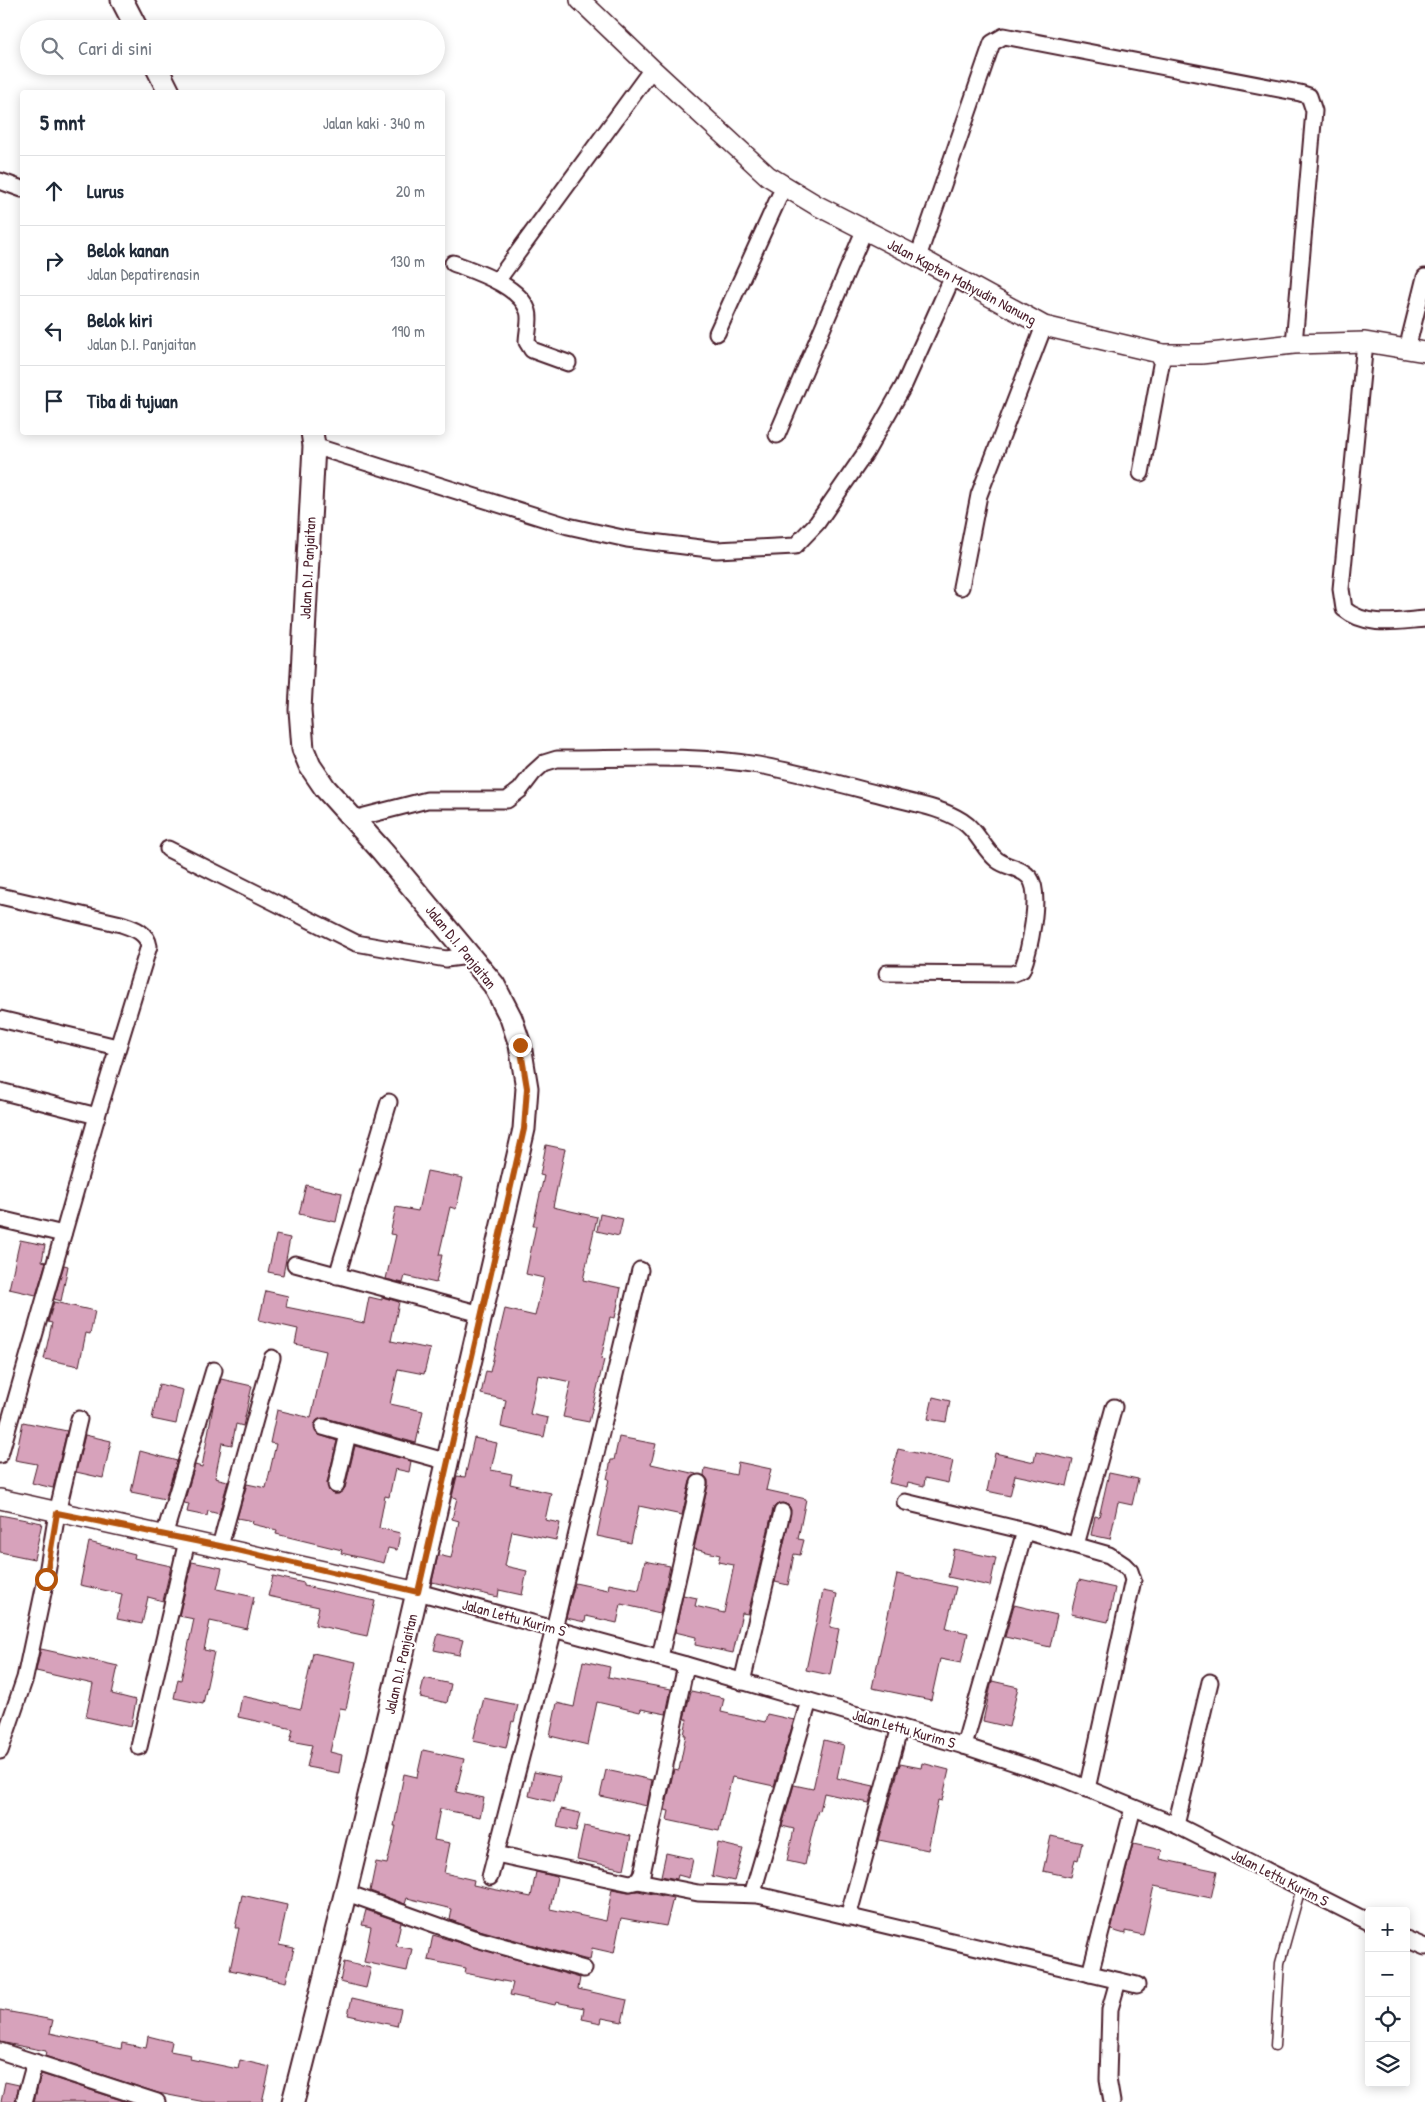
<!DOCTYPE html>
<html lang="id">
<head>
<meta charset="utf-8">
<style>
  :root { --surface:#fff; --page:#f6f6f7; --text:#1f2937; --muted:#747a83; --line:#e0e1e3 }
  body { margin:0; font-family:"Patrick Hand",sans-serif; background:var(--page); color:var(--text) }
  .controls { position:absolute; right:15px; bottom:15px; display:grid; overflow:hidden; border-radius:5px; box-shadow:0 2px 12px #0003 }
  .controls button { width:45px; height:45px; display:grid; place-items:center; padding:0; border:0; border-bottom:1px solid var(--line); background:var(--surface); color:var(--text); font:25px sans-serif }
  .stop { position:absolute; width:15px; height:15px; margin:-11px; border:4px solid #b45309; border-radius:50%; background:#fff }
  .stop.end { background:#b45309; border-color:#fff; box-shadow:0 1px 5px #0008 }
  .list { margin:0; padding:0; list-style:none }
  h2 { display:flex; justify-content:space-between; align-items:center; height:65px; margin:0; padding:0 20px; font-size:21px }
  h2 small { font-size:16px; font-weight:400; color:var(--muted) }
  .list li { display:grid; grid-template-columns:32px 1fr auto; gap:15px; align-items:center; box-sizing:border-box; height:70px; padding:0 20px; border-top:1px solid var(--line) }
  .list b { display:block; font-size:19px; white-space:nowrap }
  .list p { margin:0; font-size:16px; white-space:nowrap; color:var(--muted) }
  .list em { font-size:16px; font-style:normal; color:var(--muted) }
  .icon { flex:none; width:28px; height:28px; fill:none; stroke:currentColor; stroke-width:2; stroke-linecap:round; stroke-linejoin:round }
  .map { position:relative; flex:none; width:1425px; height:2102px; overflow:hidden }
  .search { position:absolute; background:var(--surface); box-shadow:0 2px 12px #0003; left:20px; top:20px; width:425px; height:55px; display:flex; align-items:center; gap:12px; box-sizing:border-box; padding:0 18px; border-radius:28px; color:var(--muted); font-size:19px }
  .panel { position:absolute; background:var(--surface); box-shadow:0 2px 12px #0003; left:20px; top:90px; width:425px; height:345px; border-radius:5px }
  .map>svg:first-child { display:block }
</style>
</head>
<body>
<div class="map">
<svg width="1425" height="2102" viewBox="0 0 1425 2102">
  <rect width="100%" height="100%" fill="#fff"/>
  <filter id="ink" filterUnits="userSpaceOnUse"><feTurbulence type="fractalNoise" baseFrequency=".02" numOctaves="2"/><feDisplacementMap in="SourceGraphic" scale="10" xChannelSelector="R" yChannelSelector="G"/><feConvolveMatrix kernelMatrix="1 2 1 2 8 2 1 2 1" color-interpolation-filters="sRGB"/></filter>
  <g filter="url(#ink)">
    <!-- building -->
    <g fill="#d7a2bb" stroke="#4a1f2b">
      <polygon points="546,1145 565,1149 553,1207 597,1217 583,1280 621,1288 615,1318 610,1317 601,1359 604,1360 589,1422 563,1417 571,1382 538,1375 530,1414 548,1418 544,1437 501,1427 506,1400 481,1394 486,1371 490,1372 505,1309 535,1316 544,1278 526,1274 536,1226 533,1226 544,1176 540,1175"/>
      <polygon points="427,1171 463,1178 456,1209 450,1207 439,1255 442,1255 436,1283 405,1276 403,1283 386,1279 396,1235 390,1234 396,1207 418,1211"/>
      <polygon points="306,1185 342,1193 336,1222 299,1214"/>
      <polygon points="600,1214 623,1219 619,1236 597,1231"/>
      <polygon points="276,1235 290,1238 283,1275 268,1272"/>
      <polygon points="20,1240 45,1245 42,1261 46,1262 36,1295 9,1289"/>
      <polygon points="64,1265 68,1266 61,1301 54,1299"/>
      <polygon points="266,1291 288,1296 286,1307 364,1323 369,1297 382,1300 382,1297 399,1302 391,1341 430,1349 424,1374 398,1369 390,1404 423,1411 416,1443 326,1418 317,1420 314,1425 317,1434 337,1441 327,1483 329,1491 333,1494 339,1494 345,1488 355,1446 411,1461 409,1472 395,1469 389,1497 385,1496 379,1528 400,1533 397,1550 388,1548 384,1563 341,1553 342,1550 276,1534 277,1530 252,1524 253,1521 237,1518 247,1484 266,1488 276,1444 270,1443 277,1410 311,1418 326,1351 295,1344 298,1329 259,1320"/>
      <polygon points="54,1302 95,1311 90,1334 86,1333 79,1366 44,1359 52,1323 48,1322"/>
      <polygon points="221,1379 252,1386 243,1426 236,1424 232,1445 222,1443 215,1478 228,1481 219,1514 208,1511 207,1516 187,1512 189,1504 184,1503 195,1465 202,1467 214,1401"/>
      <polygon points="159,1384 183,1390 176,1424 152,1419"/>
      <polygon points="933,1397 950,1401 946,1422 928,1419"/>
      <polygon points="23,1422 67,1431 53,1488 32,1483 37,1464 15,1460"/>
      <polygon points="85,1435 111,1441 103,1478 76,1472"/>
      <polygon points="619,1437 656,1444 651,1464 696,1474 690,1481 682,1515 639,1506 631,1543 597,1536 609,1479 607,1479 611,1460 614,1460"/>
      <polygon points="474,1438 497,1443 491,1470 512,1474 510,1484 551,1493 545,1520 560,1523 556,1540 512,1531 505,1566 527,1571 522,1595 499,1590 498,1597 432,1582 438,1555 451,1558 459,1521 452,1519 457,1498 452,1497 457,1476 465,1477"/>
      <polygon points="898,1449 953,1461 948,1483 925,1478 924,1486 908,1482 907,1487 889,1483"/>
      <polygon points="140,1451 177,1461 165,1499 131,1492"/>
      <polygon points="1036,1452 1073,1460 1067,1486 1015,1475 1010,1496 987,1491 995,1453 1034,1462"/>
      <polygon points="738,1462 771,1469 766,1490 806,1499 798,1539 804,1540 800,1555 794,1554 788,1585 775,1582 791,1510 789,1506 784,1503 776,1505 773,1509 748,1614 742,1613 733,1653 695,1645 696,1637 675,1632 683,1595 697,1598 695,1606 724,1613 734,1565 718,1562 720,1555 694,1549 708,1485 708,1480 704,1475 705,1468 736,1475"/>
      <polygon points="1109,1473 1138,1479 1132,1505 1118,1502 1110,1539 1091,1535 1095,1516 1099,1517"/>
      <polygon points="0,1515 42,1523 34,1559 0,1552"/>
      <polygon points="89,1542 135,1554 134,1558 171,1566 163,1601 148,1597 142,1624 117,1619 122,1594 80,1585"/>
      <polygon points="954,1549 996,1558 990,1586 948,1577"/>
      <polygon points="645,1561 670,1566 660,1613 621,1604 617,1623 586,1616 585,1622 566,1618 575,1583 608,1590 609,1584 639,1590"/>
      <polygon points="192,1562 222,1568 217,1589 254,1597 247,1629 210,1621 204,1650 214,1652 203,1704 174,1698 178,1679 181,1680 194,1619 179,1616"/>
      <polygon points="897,1574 956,1587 946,1628 968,1633 961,1663 940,1659 931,1700 872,1688"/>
      <polygon points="273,1576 304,1583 304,1586 375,1601 367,1636 315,1625 319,1607 268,1596"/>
      <polygon points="1079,1580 1115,1588 1108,1622 1071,1614"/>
      <polygon points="823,1591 837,1594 830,1627 839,1629 830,1675 806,1670"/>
      <polygon points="1014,1605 1057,1615 1050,1647 1005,1637"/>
      <polygon points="438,1634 463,1640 459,1655 434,1650"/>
      <polygon points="41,1649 118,1666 112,1694 136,1700 131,1727 86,1717 93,1684 36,1671"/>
      <polygon points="313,1653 356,1662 346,1709 340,1708 330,1752 342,1755 339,1773 307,1767 312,1745 290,1741 293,1729 238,1717 242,1696 301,1709"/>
      <polygon points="583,1661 610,1667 608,1677 671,1689 666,1714 641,1709 640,1712 597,1702 588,1745 550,1736 557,1703 574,1707"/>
      <polygon points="424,1678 451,1684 447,1703 420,1697"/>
      <polygon points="992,1681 1018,1687 1009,1727 983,1721"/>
      <polygon points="691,1691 724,1698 721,1712 765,1722 767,1714 794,1720 774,1786 732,1777 719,1831 667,1820 669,1811 665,1810 674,1769 679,1770 686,1735 684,1735 687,1719 684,1719"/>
      <polygon points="484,1698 518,1705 514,1722 512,1721 506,1748 473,1741"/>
      <polygon points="824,1740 844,1745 837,1778 874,1786 869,1803 824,1793 820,1811 818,1810 812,1833 805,1865 787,1861 794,1829 782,1826 794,1785 813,1789"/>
      <polygon points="423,1750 464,1759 456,1792 484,1798 480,1817 440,1809 434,1840 450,1843 444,1873 474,1880 473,1885 531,1897 536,1872 557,1877 550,1909 606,1921 612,1889 628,1892 638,1891 673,1898 666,1926 621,1918 614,1953 592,1948 590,1960 584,1959 476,1929 450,1920 452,1909 407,1898 405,1904 370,1891 376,1862 387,1864 396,1826 394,1826 404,1774 417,1777"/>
      <polygon points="922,1763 949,1770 942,1801 938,1800 928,1850 879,1840 900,1764 921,1768"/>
      <polygon points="606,1770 652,1780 647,1806 600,1796"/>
      <polygon points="534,1772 560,1777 554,1802 529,1796"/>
      <polygon points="561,1809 580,1813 576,1831 557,1827"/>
      <polygon points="584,1826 631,1836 624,1869 577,1859"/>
      <polygon points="1051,1836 1082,1843 1078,1860 1075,1859 1071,1877 1043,1871"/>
      <polygon points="718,1843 743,1849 734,1881 712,1876"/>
      <polygon points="1133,1844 1162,1850 1160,1859 1217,1871 1211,1898 1154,1886 1143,1935 1125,1931 1125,1934 1111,1930"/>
      <polygon points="666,1853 693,1859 689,1878 678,1875 677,1879 661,1876"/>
      <polygon points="242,1895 287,1905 279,1945 294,1948 286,1982 230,1970 239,1928 235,1928"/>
      <polygon points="366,1910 401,1922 396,1946 412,1949 407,1971 364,1962 371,1927 362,1925"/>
      <polygon points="433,1935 580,1978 578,1989 627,2000 622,2022 602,2018 601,2023 582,2019 584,2008 556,2002 555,2005 510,1995 513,1983 465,1973 466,1968 428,1960"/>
      <polygon points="344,1962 371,1968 366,1988 340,1982"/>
      <polygon points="352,1998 401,2009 397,2026 348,2015"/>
      <polygon points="0,2010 53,2020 50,2033 121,2049 122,2043 146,2048 148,2036 172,2042 170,2051 191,2055 190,2059 238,2069 240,2060 270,2067 262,2102 205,2102 158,2093 45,2056 46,2051 0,2042"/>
      <polygon points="41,2074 127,2102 34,2102"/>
      <polygon points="5,2082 19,2085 15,2102 1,2102"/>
    </g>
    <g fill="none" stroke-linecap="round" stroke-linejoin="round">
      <defs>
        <polyline id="service" points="1275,2046 1280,1963 1301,1888"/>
        <g id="minor">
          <polyline points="0,181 22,189"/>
          <polyline points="918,257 992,43 1004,36 1300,93 1309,96 1314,111 1294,344"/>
          <path d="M453 263C476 272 519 285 528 311 531 319 527 333 527 342L532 350 568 363"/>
          <polyline points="497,281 652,69"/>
          <polyline points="717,333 784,186"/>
          <path d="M1365 342 1341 589 1344 609C1367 628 1398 621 1425 619"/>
          <polyline points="1407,349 1425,277"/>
          <polyline points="777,435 864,231"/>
          <polyline points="314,446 568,526 627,539 717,550 795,546 817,523 866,452 904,385 953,276"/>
          <polyline points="1141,473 1163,354"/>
          <polyline points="961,587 979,495 1044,326"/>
          <path d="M353 819 427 800H507L520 790 533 773 544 763 557 759C623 759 692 754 758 765 801 773 844 785 886 796 911 803 940 807 962 821 978 831 983 849 997 860 1007 868 1021 867 1030 878 1042 894 1029 952 1022 970L1012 974 887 973"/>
          <polyline points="168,849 356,943 446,959 469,956"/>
          <path d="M0 896 121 924C133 928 147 932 149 946L97 1116 0 1455"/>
          <polyline points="0,1019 117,1047"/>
          <polyline points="0,1091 97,1116"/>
          <polyline points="0,1219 63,1234"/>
          <polyline points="295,1264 481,1314"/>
          <polyline points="337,1276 389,1102"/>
          <polyline points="323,1427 448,1462"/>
          <polyline points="336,1485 348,1434"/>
          <polyline points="905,1502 1025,1531 1109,1555 1124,1565 1130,1571 1133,1580 1087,1789"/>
          <polyline points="164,1536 214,1370"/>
          <polyline points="1076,1545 1114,1407"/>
          <polyline points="220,1546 272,1358"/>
          <polyline points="418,1592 686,1665 964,1746 1064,1779 1176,1825 1369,1922"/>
          <polyline points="660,1657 699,1483"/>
          <polyline points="742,1682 782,1512"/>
          <polyline points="809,1701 754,1888 758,1895 1137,1985"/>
          <polyline points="964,1746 1025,1531"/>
          <polyline points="139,1747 187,1541"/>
          <polyline points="0,1751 25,1678 46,1579 57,1513 79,1419"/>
          <polyline points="1176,1825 1210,1682"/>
          <polyline points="496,1854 630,1883 638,1881 642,1874 686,1665"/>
          <polyline points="490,1877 554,1629 640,1270"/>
          <polyline points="638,1881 698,1893 758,1895"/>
          <polyline points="347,1893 473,1938 584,1969"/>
          <polyline points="848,1917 900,1727"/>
          <polyline points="1406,1939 1425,1947"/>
          <polyline points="1090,1974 1133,1808"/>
          <polyline points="0,2051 157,2102"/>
          <polyline points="24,2102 35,2062"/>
          <polyline points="1112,2102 1108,2079 1110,2009 1118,1981"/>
        </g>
        <g id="tertiary">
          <polyline points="580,0 652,69 768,176 816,205 918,257 1044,326 1163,354 1201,354 1294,344 1365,342 1425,352"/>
          <polyline points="0,1499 418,1592"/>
        </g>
        <g id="secondary">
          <polyline points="122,0 137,29"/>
          <polyline points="156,66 169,92"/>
          <path d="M293 2102C376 1779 449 1454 524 1129L527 1088 520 1045 511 1018 494 985 382 851 325 788 310 766 303 749 300 710 314 446 312 432"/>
        </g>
      </defs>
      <!-- service casing -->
      <use href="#service" stroke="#4a1f2b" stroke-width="11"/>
      <!-- minor casing -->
      <use href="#minor" stroke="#4a1f2b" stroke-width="19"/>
      <!-- tertiary casing -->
      <use href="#tertiary" stroke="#4a1f2b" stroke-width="22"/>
      <!-- secondary casing -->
      <use href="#secondary" stroke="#4a1f2b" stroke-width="25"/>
      <!-- service -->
      <use href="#service" stroke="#fff" stroke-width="8"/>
      <!-- minor -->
      <use href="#minor" stroke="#fff" stroke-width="15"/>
      <!-- tertiary -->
      <use href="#tertiary" stroke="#fff" stroke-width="19"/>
      <!-- secondary -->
      <use href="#secondary" stroke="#fff" stroke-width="21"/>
    </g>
  </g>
  <g fill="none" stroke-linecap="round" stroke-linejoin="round" filter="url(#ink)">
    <!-- route -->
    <polyline stroke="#b45309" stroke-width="6" points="46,1579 57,1513 220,1546 418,1592 524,1129 527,1088 520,1045"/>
  </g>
  <g text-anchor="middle" stroke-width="4.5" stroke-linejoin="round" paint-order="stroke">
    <!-- street labels -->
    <g font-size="15" fill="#4a1f2b" stroke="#fff">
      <text transform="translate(962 282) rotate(28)" y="5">Jalan Kapten Mahyudin Nanung</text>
      <text transform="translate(308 568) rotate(-87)" y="5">Jalan D.I. Panjaitan</text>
      <text transform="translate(461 947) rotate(51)" y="5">Jalan D.I. Panjaitan</text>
      <text transform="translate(514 1618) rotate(15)" y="5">Jalan Lettu Kurim S</text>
      <text transform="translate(401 1664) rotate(-77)" y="5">Jalan D.I. Panjaitan</text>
      <text transform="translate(904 1729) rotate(16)" y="5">Jalan Lettu Kurim S</text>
      <text transform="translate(1280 1878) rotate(27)" y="5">Jalan Lettu Kurim S</text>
    </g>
  </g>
</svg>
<div class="controls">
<button>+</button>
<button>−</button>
<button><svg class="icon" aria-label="locate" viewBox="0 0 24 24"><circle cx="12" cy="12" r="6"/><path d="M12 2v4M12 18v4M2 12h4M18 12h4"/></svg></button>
<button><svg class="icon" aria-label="layers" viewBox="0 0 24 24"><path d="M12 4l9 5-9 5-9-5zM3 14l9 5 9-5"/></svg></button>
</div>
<div class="stop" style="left:46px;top:1579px"></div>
<div class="stop end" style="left:520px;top:1045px"></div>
<div class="search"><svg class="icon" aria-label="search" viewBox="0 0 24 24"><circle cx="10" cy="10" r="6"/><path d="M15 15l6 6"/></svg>Cari di sini</div>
<section class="panel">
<h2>5 mnt<small>Jalan kaki · 340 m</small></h2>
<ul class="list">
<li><svg class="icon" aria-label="ahead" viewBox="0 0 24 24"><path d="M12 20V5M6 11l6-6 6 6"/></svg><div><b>Lurus</b></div><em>20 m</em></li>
<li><svg class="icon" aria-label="right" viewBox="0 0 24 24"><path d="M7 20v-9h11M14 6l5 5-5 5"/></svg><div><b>Belok kanan</b><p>Jalan Depatirenasin</p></div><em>130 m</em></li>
<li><svg class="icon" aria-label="left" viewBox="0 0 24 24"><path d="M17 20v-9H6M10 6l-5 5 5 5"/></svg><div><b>Belok kiri</b><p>Jalan D.I. Panjaitan</p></div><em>190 m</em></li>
<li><svg class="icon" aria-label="arrive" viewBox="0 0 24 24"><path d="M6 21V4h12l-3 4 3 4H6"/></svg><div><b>Tiba di tujuan</b></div></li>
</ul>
</section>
</div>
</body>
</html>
